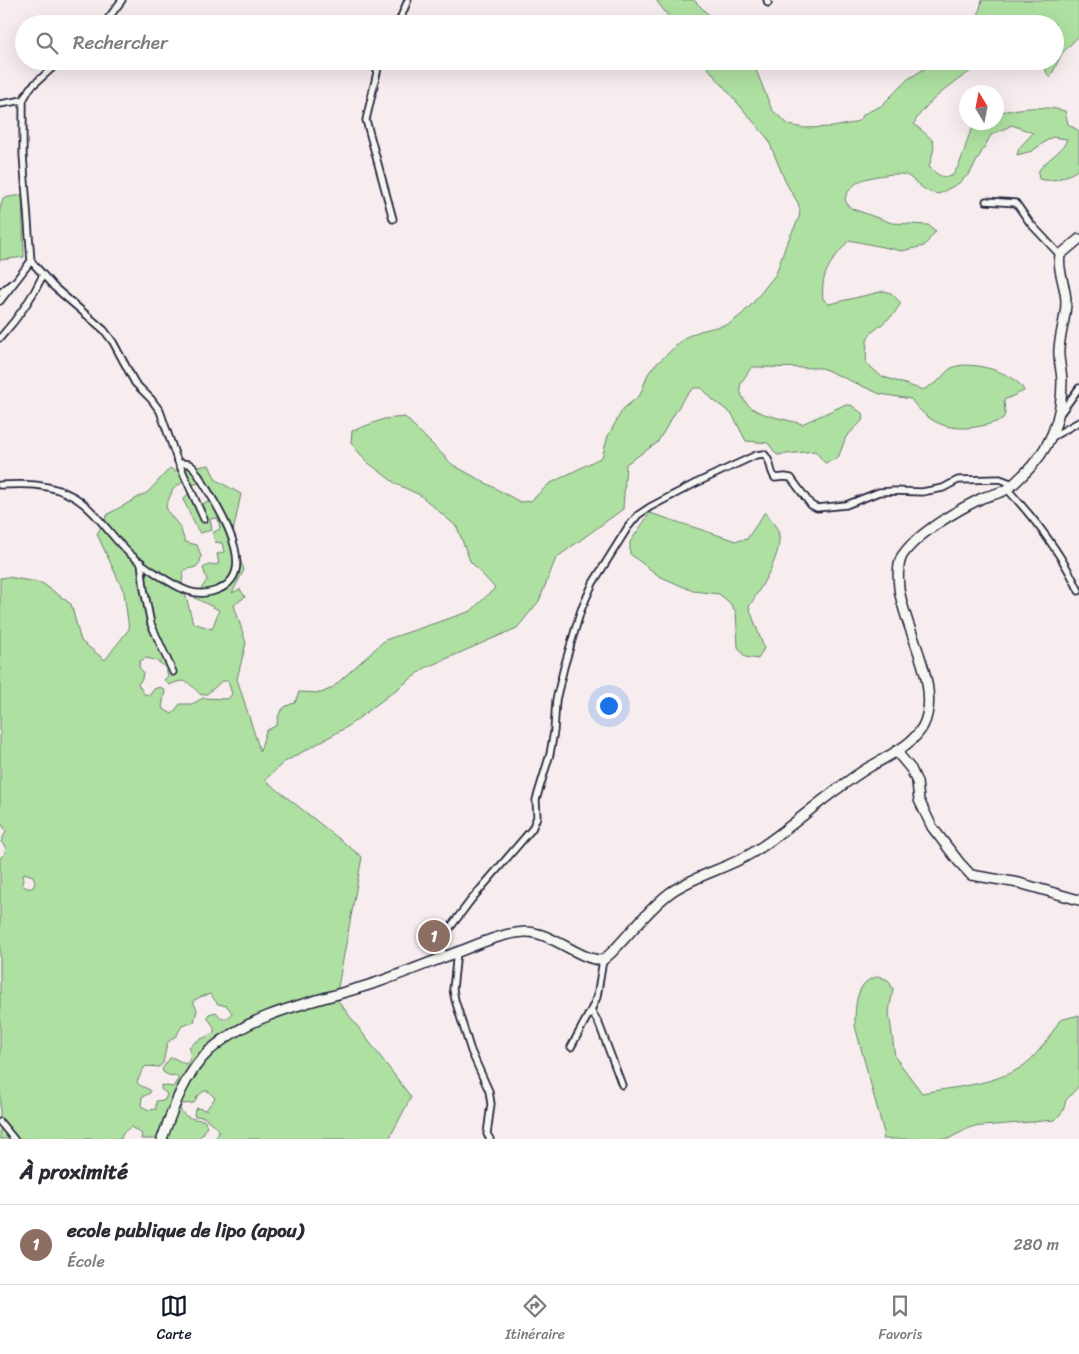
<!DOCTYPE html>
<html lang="fr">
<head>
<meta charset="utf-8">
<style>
  :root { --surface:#fff; --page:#f7f7f7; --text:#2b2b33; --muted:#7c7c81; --line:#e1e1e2; --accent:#111827 }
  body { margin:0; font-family:Sriracha,sans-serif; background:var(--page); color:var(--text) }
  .compass { position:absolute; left:959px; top:85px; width:45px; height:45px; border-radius:50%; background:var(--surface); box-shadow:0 5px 20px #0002; rotate:350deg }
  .you { position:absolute; left:608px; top:705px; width:18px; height:18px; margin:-12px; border:4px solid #fff; border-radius:50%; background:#1a73e8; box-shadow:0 0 0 8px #1a73e833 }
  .badge { display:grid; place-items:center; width:32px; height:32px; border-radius:50%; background:var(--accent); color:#fff; font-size:16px; font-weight:700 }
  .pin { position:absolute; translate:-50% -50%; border:2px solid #fff; box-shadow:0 1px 5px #0006 }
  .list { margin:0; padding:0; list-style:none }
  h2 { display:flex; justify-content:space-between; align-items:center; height:65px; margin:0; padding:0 20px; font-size:21px }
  h2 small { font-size:16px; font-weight:400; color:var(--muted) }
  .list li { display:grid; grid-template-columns:32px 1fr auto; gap:15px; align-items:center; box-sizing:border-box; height:80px; padding:0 20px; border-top:1px solid var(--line) }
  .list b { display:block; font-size:19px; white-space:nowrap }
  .list p { margin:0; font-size:16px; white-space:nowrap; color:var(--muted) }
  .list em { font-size:16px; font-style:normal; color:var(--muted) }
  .icon { flex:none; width:28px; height:28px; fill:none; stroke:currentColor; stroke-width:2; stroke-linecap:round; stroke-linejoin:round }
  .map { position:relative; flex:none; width:1079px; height:1139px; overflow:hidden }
  .search { position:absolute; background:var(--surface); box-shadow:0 5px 20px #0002; left:15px; right:15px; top:15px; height:55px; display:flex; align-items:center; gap:12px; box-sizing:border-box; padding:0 18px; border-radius:28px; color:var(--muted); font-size:19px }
  .sheet { height:145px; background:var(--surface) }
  nav { display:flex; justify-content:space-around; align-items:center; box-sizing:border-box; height:70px; border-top:1px solid var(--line); background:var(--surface); font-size:14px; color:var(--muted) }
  nav a { display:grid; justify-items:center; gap:2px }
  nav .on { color:var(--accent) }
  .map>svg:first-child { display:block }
</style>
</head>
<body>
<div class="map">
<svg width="1079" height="1139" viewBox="0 0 1079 1139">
  <rect width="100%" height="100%" fill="#f7ecee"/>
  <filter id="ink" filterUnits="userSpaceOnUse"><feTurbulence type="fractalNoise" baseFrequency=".02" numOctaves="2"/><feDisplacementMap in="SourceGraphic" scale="10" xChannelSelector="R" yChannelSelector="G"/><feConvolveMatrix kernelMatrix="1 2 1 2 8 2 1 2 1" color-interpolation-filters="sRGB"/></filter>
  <g filter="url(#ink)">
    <!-- green -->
    <g fill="#aee0a1" stroke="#68816e" fill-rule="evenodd">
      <polygon points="656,0 694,0 718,24 674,24"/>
      <polygon points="982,0 1079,0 1079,36 1062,53 1050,78 1046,72 1045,61 1055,61 1055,24 975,24 978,17"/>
      <path d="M702 61H746L756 70 772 110 789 125 804 128 833 127 853 123 860 120 864 114 881 106 908 79 937 61H987C966 73 922 103 914 124 937 144 937 138 929 167 937 174 941 179 952 176 956 170 960 164 962 157 967 145 967 133 977 123L996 122 997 113C1018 108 1044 105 1065 111L1068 124 1079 131V169C1067 177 1052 183 1039 179L1038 172C1045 159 1063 153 1067 139L1052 137 1032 151 1017 155 1019 148 1033 133 1012 125 991 135 970 173 959 183 939 194C920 191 920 183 906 175 898 172 867 177 860 181 853 185 848 191 845 198L847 205 853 209 892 223 928 225 936 231 924 246 902 251 849 240C833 260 820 271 823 299L829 304 884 291 891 293 901 303 893 315 870 334 867 341 866 363 881 376 923 390C927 387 933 385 937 382 943 377 946 370 954 367 971 360 1018 373 1024 391L1004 400 1005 414 1002 420C966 433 934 433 911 399L880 394 822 368 752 367C748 372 744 378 741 383 739 389 741 393 743 398 751 416 784 418 802 424L844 405H851L863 414 862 421 846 437 838 458 825 463 815 451 777 455 768 443 746 441 732 414 713 400 702 388H694L684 398 657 443 626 464 623 509 556 558 539 601 517 628 425 668 347 727 283 763 265 780 362 857 336 998 411 1097 389 1139H215L219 1133 216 1127 204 1117 194 1116 195 1110 197 1108 206 1110 215 1098 208 1091H204L197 1097 194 1103 182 1104 180 1109C185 1119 194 1119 204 1120L207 1126 203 1134 197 1139H141L142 1134 131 1127C126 1130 122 1133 121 1139H0V858L5 853 6 847 1 842 6 831 0 821V578L8 577 42 583 71 604 81 641 105 660 129 629 124 592 97 534 108 514 148 492 170 468 174 471 209 465 216 480 241 494 232 537 244 570 232 593 240 589 245 597 234 605 246 643 237 679 260 751 266 731 277 725C278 712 282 706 295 703L299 692 321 693 332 688 385 640 471 611 495 588 470 561 457 527 420 495 396 484 366 461 351 443 352 431 384 419 405 417 453 465 520 502 531 501 549 484 602 457 608 436 623 409 640 395 648 374 653 367 686 337 700 331 729 324 741 315 752 304 776 274 786 245 799 218 800 210 798 203 786 183 768 139ZM183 482 186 486 200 483 209 499V502L197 505 190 491 183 500C190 511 192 522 200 533L212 530 210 519 218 518 220 529 214 532 213 535 215 542 222 543 224 552 217 554 219 564 209 565 203 568 207 580 195 598 219 610 212 629 193 623 182 582 184 570 196 567 200 562 201 556 197 545 185 542 180 527 168 512 166 506 173 489ZM146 658C157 660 166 664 168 676L164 680 169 685C188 677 187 682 201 695L207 694 222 681H228L232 694 228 699 203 698 192 704H180L172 714 162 708 165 690 160 687 154 689 150 695 144 694 138 684 142 679 143 672 139 667 140 661ZM24 873 33 876 35 882 33 888H27L22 885ZM210 994 218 1004 227 1006 232 1013 228 1018 222 1019 216 1012 209 1014 207 1017 214 1027V1033L197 1041 189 1047C191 1054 192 1060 185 1064L174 1058H170L162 1069 163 1072 168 1075 177 1076 178 1079 173 1087 161 1085V1089L167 1094 165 1100 156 1101V1109L149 1110 141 1106 142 1097 150 1093V1090L139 1085 137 1082 142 1071 146 1066 159 1067 163 1063 167 1043 176 1036 182 1026 194 1022 197 1010 193 1001 200 997Z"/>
      <polygon points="22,195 24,257 0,260 0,209 3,198"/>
      <path d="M765 512C768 518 776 525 778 531 785 553 759 589 749 607L764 648 758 659 745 657 738 647 736 612 729 602 719 594 693 591 659 576 630 554V542L650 513 736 541 747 539Z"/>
      <path d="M878 976 888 980 893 989 889 1012 895 1057 922 1093C954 1087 991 1085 1020 1068 1036 1058 1051 1035 1060 1020L1079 1015V1086L1066 1100 1063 1111 1055 1120 971 1127 948 1139H882L884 1133 855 1026C855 1013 855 991 866 982 869 979 875 978 878 976Z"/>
    </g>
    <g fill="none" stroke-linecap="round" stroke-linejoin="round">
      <defs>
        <g id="street">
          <polyline points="767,0 768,3"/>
          <polyline points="104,24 122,0"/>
          <polyline points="398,24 408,0"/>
          <polyline points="60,61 30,88 23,100 23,155 31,261 54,287 104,330 113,342 135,383 151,399 160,411 176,457 204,519"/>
          <polyline points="381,61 378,68 366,120 393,219"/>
          <polyline points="0,104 23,100"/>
          <polyline points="986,201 1016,203 1030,223 1060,255"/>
          <polyline points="0,293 12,283"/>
          <polyline points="0,301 31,261"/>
          <path d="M0 338C18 318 32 299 43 275"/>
          <polyline points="1060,414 1079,388"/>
          <polyline points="1052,437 1079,422"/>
          <path d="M0 485C27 484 50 483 74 497 97 511 110 536 130 554 141 564 173 586 188 591 202 596 223 592 232 579 251 553 208 491 194 468L189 464 180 463"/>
          <path d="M1007 489C1036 520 1061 553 1079 591"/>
          <polyline points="141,562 144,589 151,624 173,672"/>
          <polyline points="457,952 453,989 455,1000 471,1051 489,1091 491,1104 487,1134 490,1139"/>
          <path d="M445 957 440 946V941L471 900 532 829 537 817 536 800 550 754 554 731 556 700 564 667 581 610 593 583 628 527 638 515 650 507 696 483 756 455 764 454C772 461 769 470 775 478L785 477 791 478 811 505 817 508 846 505 879 492 894 491 922 492 943 488 958 480 1000 479 1013 484"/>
          <polyline points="591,1010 599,1024 622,1085"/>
          <polyline points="571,1047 591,1010 597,997 603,960"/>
          <polyline points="0,1122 14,1139"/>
        </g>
        <g id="secondary">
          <polyline points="896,751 911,769 917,782 919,800 932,827 959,862 971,875 1019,883 1079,900"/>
          <path d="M162 1139C173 1108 185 1073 210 1050 258 1008 324 1001 381 981 409 971 436 960 463 950 483 942 504 933 525 932 551 931 580 961 603 960L611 953C629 935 650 907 671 892 696 875 726 869 752 853 780 836 805 813 832 793 844 784 857 774 871 766 888 756 913 745 923 726 943 686 904 630 899 588 898 578 897 566 902 556 916 534 959 509 982 498 990 495 998 494 1005 490 1012 487 1017 480 1023 475 1050 450 1062 419 1062 382 1062 371 1058 360 1059 349 1060 333 1066 318 1066 302 1066 286 1057 271 1060 255L1079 239"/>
        </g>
      </defs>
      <!-- street casing -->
      <use href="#street" stroke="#22223b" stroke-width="9"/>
      <!-- secondary casing -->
      <use href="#secondary" stroke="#22223b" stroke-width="12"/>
      <!-- street -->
      <use href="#street" stroke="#f6f6f2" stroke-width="5.5"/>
      <!-- secondary -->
      <use href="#secondary" stroke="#f6f6f2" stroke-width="9"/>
    </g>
  </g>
</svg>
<svg class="compass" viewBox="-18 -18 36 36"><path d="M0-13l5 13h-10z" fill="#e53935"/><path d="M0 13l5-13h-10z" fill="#7c7c81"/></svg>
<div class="you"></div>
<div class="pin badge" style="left:434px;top:936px;background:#8d6e63">1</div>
<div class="search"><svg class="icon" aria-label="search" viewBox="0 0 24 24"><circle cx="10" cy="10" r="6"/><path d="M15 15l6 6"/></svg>Rechercher</div>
</div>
<section class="sheet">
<h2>À proximité<small></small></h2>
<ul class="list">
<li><span class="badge" style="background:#8d6e63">1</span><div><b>ecole publique de lipo (apou)</b><p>École</p></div><em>280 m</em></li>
</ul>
</section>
<nav>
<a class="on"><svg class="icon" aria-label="map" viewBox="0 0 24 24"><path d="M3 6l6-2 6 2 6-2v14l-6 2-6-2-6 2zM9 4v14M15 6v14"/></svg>Carte</a>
<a><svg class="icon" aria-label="directions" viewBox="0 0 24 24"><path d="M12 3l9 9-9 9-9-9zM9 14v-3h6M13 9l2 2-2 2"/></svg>Itinéraire</a>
<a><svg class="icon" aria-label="saved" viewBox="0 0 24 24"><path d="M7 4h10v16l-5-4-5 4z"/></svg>Favoris</a>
</nav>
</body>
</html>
